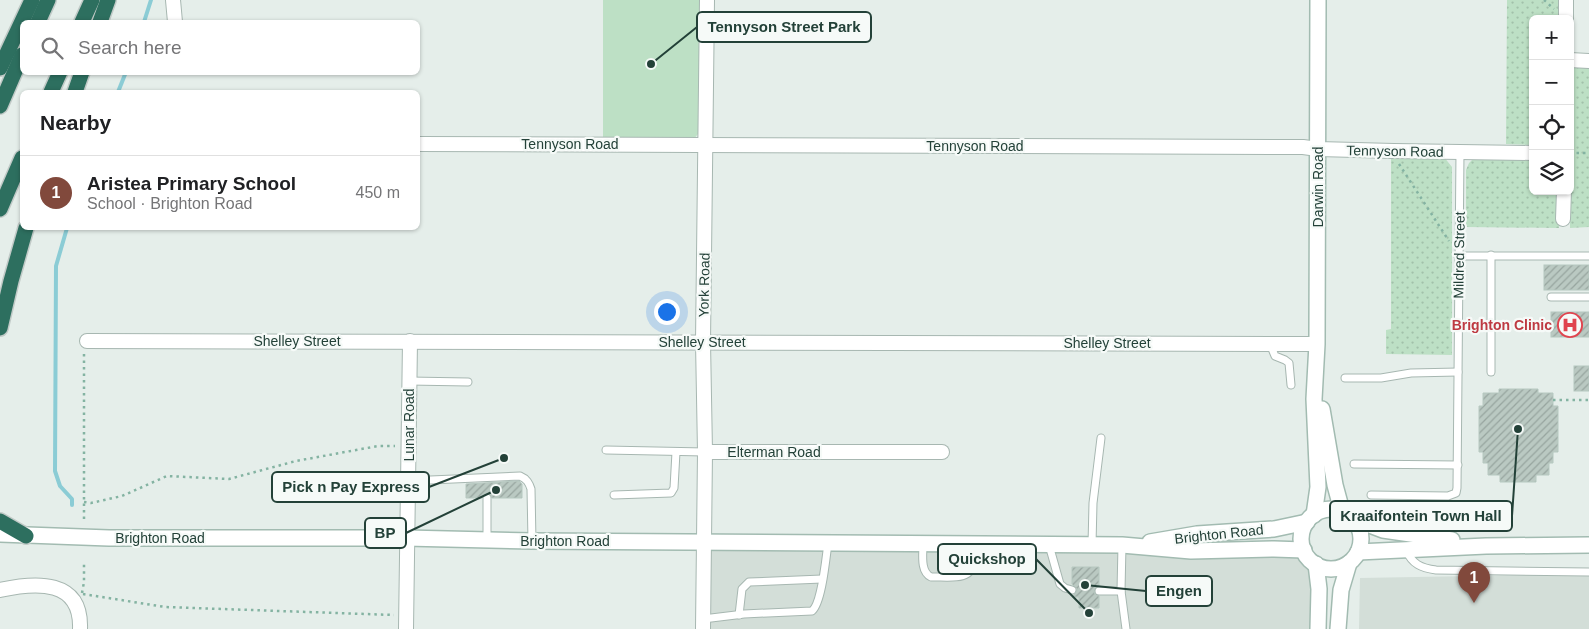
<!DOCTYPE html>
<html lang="en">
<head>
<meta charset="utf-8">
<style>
  :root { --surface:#fff; --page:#f6f6f6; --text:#202124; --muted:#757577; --line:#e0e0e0; --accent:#81493c }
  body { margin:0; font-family:Helvetica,sans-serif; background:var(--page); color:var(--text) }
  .controls { position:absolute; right:15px; top:15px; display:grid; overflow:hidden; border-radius:8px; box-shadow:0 1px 4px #0004 }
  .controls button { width:45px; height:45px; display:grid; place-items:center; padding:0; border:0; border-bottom:1px solid var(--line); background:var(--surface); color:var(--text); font:25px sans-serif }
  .you { position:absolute; left:666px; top:311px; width:18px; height:18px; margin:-12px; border:4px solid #fff; border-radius:50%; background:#1a73e8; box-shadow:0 0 0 8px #1a73e833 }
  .badge { display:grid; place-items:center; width:32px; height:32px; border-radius:50%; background:var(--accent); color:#fff; font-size:16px; font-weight:700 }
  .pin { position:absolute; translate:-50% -41px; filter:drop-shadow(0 1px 2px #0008) }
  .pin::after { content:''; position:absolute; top:26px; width:18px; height:15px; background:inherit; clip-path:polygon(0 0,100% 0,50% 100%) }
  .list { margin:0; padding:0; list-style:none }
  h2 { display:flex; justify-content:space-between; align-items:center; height:65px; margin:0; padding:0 20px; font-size:21px }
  h2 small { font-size:16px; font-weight:400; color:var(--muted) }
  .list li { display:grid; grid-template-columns:32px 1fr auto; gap:15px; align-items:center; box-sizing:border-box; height:75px; padding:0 20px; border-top:1px solid var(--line) }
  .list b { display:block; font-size:19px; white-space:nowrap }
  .list p { margin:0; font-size:16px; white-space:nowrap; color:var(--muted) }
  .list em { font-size:16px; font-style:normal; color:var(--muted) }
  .icon { flex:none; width:28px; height:28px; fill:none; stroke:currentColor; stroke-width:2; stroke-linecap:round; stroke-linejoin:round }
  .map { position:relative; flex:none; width:1589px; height:629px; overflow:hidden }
  .search { position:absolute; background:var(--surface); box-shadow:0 1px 4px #0004; left:20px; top:20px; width:400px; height:55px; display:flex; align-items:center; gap:12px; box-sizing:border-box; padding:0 18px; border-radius:8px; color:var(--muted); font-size:19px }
  .panel { position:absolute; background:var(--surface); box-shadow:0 1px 4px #0004; left:20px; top:90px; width:400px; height:140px; border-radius:8px }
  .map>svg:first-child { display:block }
</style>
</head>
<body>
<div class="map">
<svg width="1589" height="629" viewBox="0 0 1589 629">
  <defs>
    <pattern id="grass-dots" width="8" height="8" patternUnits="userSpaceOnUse" patternTransform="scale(1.25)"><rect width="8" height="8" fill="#bde0c5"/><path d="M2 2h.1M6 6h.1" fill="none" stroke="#a2c1aa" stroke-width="1.8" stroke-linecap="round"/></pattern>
    <pattern id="building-hatch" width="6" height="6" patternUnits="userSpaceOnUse" patternTransform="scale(1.25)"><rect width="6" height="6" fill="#bac9c2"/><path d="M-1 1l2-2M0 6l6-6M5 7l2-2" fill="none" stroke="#97a59f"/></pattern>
  </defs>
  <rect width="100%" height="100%" fill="#e5eeea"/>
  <!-- built -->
  <g fill="#d3ded8">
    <polygon points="705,543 1303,550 1308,559 1316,565 1318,629 704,629"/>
    <polygon points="1589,574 1589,629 1359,629 1360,578"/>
  </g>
  <!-- grass -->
  <g fill="url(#grass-dots)">
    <polygon points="1507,0 1559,0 1559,19 1533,19 1533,145 1506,144"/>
    <polygon points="1589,65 1589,227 1570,228 1571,72 1574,67"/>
    <polygon points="1391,155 1444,157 1452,167 1452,355 1386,354 1386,330 1391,329"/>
    <polygon points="1533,156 1533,191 1559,191 1559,228 1466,227 1466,170 1469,163 1475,157"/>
  </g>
  <!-- park -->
  <polygon fill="#bde0c5" points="603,0 701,0 698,134 693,140 603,141"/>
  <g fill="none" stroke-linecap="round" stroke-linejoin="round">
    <!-- stream -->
    <g stroke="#8bccd5" stroke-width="4">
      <polyline points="144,22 151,0"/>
      <polyline points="118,92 126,72"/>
      <polyline points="67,228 56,266 55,471 60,486 72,499 72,505"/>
    </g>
  </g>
  <!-- building -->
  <g fill="url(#building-hatch)" stroke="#b6c8c0">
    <rect x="1544" y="265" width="45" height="25"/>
    <rect x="1551" y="312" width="38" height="25"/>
    <rect x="1574" y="366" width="15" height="25"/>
    <polygon points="1499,389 1538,389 1538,393 1553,393 1553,406 1558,406 1558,452 1553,452 1553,463 1549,463 1549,475 1536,475 1536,482 1500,482 1500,475 1488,475 1488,463 1483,463 1483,452 1479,452 1479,406 1483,406 1483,393 1499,393"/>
    <polygon points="519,481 522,484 522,498 492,498 490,494 487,493 483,495 482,498 466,498 466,484"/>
    <polygon points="1072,567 1099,567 1099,586 1094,591 1095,594 1099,596 1099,608 1079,608 1079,597 1072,597 1076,593 1077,589 1072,584"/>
  </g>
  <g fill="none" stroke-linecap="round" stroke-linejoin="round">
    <defs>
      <g id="lane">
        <polyline points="1491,255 1491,372"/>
        <polyline points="1458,256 1589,256"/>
        <polyline points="1551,297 1589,297"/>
        <polyline points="1270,344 1275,356 1285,360 1289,363 1291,385"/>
        <polyline points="1345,378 1381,378 1411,373 1458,372"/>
        <polyline points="409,381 468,382"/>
        <polyline points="606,450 705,452"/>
        <polyline points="1354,464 1458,465"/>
        <path d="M408 481 520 476C527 479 529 483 531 489L532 541"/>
        <polyline points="614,495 671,493 674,488 676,452"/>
        <polyline points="1371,495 1448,496 1456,493 1457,488 1460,152"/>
        <polyline points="487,498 487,540"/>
        <path d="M923 544C923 554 920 572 931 577 962 577 975 582 979 544"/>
        <polyline points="1049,545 1060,584 1065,588 1072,590"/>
        <polyline points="1092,545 1093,503 1101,438"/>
        <polyline points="1122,545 1121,591 1126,629"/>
        <path d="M1406 550C1412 564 1421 568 1436 570L1589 572"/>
        <polyline points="1099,591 1121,591"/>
        <polyline points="739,615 742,589 749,582 822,579"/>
        <path d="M703 619 744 614 812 611C822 603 826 557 828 543"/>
      </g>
      <g id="street">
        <polyline points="173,0 175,22"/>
        <polyline points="1566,19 1566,0"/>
        <polyline points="1570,60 1589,61"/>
        <polyline points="418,144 1303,147 1318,149 1394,151 1533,153"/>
        <polyline points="1563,219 1564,191"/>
        <polyline points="87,341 1317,344"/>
        <polyline points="705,452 942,452"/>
        <path d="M0 590C36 582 82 579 80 629"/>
        <polyline points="406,629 410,341"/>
        <polyline points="703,629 705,452 703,342 707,0"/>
      </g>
      <g id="secondary">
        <polyline points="1322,409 1335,485 1342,511"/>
        <circle cx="1331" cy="539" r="30"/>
        <polyline points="1314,515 1318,487 1314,399 1317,344 1318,0"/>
        <polyline points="1354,519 1383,530 1452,540"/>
        <polyline points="0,534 109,538 406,538 532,541 1122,545 1191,551 1274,549 1304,550"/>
        <polyline points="1150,542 1197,534 1274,529 1307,522"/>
        <polyline points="1358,552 1486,546 1589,545"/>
        <polyline points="1316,564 1319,589 1318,629"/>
        <polyline points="1338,629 1341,590 1349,563"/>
      </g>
      <g id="highway">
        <polyline points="38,22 48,0"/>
        <polyline points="82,22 92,0"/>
        <polyline points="100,22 108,0"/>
        <polyline points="0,68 32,0"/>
        <polyline points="51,92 60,72"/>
        <polyline points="75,92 82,72"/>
        <polyline points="0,106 22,55"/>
        <polyline points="0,209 22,158"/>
        <polyline points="0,328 11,281 26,228"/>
        <polyline points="0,521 26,536"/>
      </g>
    </defs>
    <!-- lane casing -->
    <use href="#lane" stroke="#a7b7b1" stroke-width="9"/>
    <!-- street casing -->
    <use href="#street" stroke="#a7b7b1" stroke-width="16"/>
    <!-- secondary casing -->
    <use href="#secondary" stroke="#a2bbb1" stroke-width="18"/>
    <!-- highway casing -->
    <use href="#highway" stroke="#c1cac7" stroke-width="18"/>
    <!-- path -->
    <g stroke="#84b3a2" stroke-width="2.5" stroke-dasharray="2.5 4" stroke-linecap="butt">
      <polyline points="1544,0 1554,9"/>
      <polyline points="1570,153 1589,153"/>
      <polyline points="1399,164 1449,241"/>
      <polyline points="1553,400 1589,400"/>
      <polyline points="84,502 91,503 122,496 167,476 229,479 296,461 378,446 395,446"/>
      <polyline points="84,519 84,353"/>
      <polyline points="82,593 84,582 84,562"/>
      <polyline points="83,594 165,607 394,615"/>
    </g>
    <!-- lane -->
    <use href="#lane" stroke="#fff" stroke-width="7"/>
    <!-- street -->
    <use href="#street" stroke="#fff" stroke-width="14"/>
    <!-- secondary -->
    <use href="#secondary" stroke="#fff" stroke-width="15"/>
    <!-- highway -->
    <use href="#highway" stroke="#2d6f5f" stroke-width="15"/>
  </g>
  <!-- icons -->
  <defs>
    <symbol id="hospital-ring" viewBox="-11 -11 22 22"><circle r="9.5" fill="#f6faf8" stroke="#e0444e" stroke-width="1.5"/><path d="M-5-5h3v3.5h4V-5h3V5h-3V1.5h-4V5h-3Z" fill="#e0444e"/></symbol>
  </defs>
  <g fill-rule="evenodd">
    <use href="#hospital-ring" x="1556" y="311" width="28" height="28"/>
  </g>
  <g text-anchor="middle" stroke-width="4.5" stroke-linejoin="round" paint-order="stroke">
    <!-- street labels -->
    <g font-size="14" fill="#234138" stroke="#f6faf8">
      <text x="570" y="149">Tennyson Road</text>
      <text x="975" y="151">Tennyson Road</text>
      <text transform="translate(1395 151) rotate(1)" y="5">Tennyson Road</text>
      <text transform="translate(1318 187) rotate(-90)" y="5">Darwin Road</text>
      <text transform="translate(1459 255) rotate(-89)" y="5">Mildred Street</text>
      <text transform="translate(704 285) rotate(-89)" y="5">York Road</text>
      <text x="297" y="346">Shelley Street</text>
      <text x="702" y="347">Shelley Street</text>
      <text x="1107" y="348">Shelley Street</text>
      <text transform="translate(409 425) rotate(-90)" y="5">Lunar Road</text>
      <text x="774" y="457">Elterman Road</text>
      <text transform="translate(1219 534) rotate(-6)" y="5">Brighton Road</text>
      <text x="160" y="543">Brighton Road</text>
      <text x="565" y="546">Brighton Road</text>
    </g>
    <!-- health labels -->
    <g font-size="14" font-weight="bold" fill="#be3a42" stroke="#f6faf8" text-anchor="end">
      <text x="1552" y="330">Brighton Clinic</text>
    </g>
  </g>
  <!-- callouts -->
  <path fill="none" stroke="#234138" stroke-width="2" d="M651 64L697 27M504 458L429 487M1518 429L1512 516M496 490L406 533M1089 613L1036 559M1085 585L1146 591"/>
  <g fill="#234138" stroke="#f6faf8" stroke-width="2">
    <circle cx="651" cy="64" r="5"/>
    <circle cx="504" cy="458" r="5"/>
    <circle cx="1518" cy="429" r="5"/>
    <circle cx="496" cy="490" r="5"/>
    <circle cx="1089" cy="613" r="5"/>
    <circle cx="1085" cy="585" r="5"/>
  </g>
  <g fill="#f6faf8" stroke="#234138" stroke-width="2">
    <rect x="697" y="12" width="174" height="30" rx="5"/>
    <rect x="272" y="472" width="157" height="30" rx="5"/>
    <rect x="1330" y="501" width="182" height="30" rx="5"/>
    <rect x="365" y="518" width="41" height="30" rx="5"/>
    <rect x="938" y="544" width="98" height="30" rx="5"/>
    <rect x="1146" y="576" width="66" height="30" rx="5"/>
  </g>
  <g font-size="15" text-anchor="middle" font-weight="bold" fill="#234138">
    <text x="784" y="32">Tennyson Street Park</text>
    <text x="351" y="492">Pick n Pay Express</text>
    <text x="1421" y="521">Kraaifontein Town Hall</text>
    <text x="385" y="538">BP</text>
    <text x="987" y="564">Quickshop</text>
    <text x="1179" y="596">Engen</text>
  </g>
</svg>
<div class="controls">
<button>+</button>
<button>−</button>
<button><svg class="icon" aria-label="locate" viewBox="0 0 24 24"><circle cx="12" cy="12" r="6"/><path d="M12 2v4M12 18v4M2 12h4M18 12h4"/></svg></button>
<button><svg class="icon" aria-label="layers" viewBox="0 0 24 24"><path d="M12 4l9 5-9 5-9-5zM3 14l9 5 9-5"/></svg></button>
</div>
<div class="you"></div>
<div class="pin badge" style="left:1474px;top:603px">1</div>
<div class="search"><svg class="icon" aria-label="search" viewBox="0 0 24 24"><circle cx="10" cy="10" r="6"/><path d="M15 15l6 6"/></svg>Search here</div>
<section class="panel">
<h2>Nearby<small></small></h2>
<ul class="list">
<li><span class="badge">1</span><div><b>Aristea Primary School</b><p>School · Brighton Road</p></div><em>450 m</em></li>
</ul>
</section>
</div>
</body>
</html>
